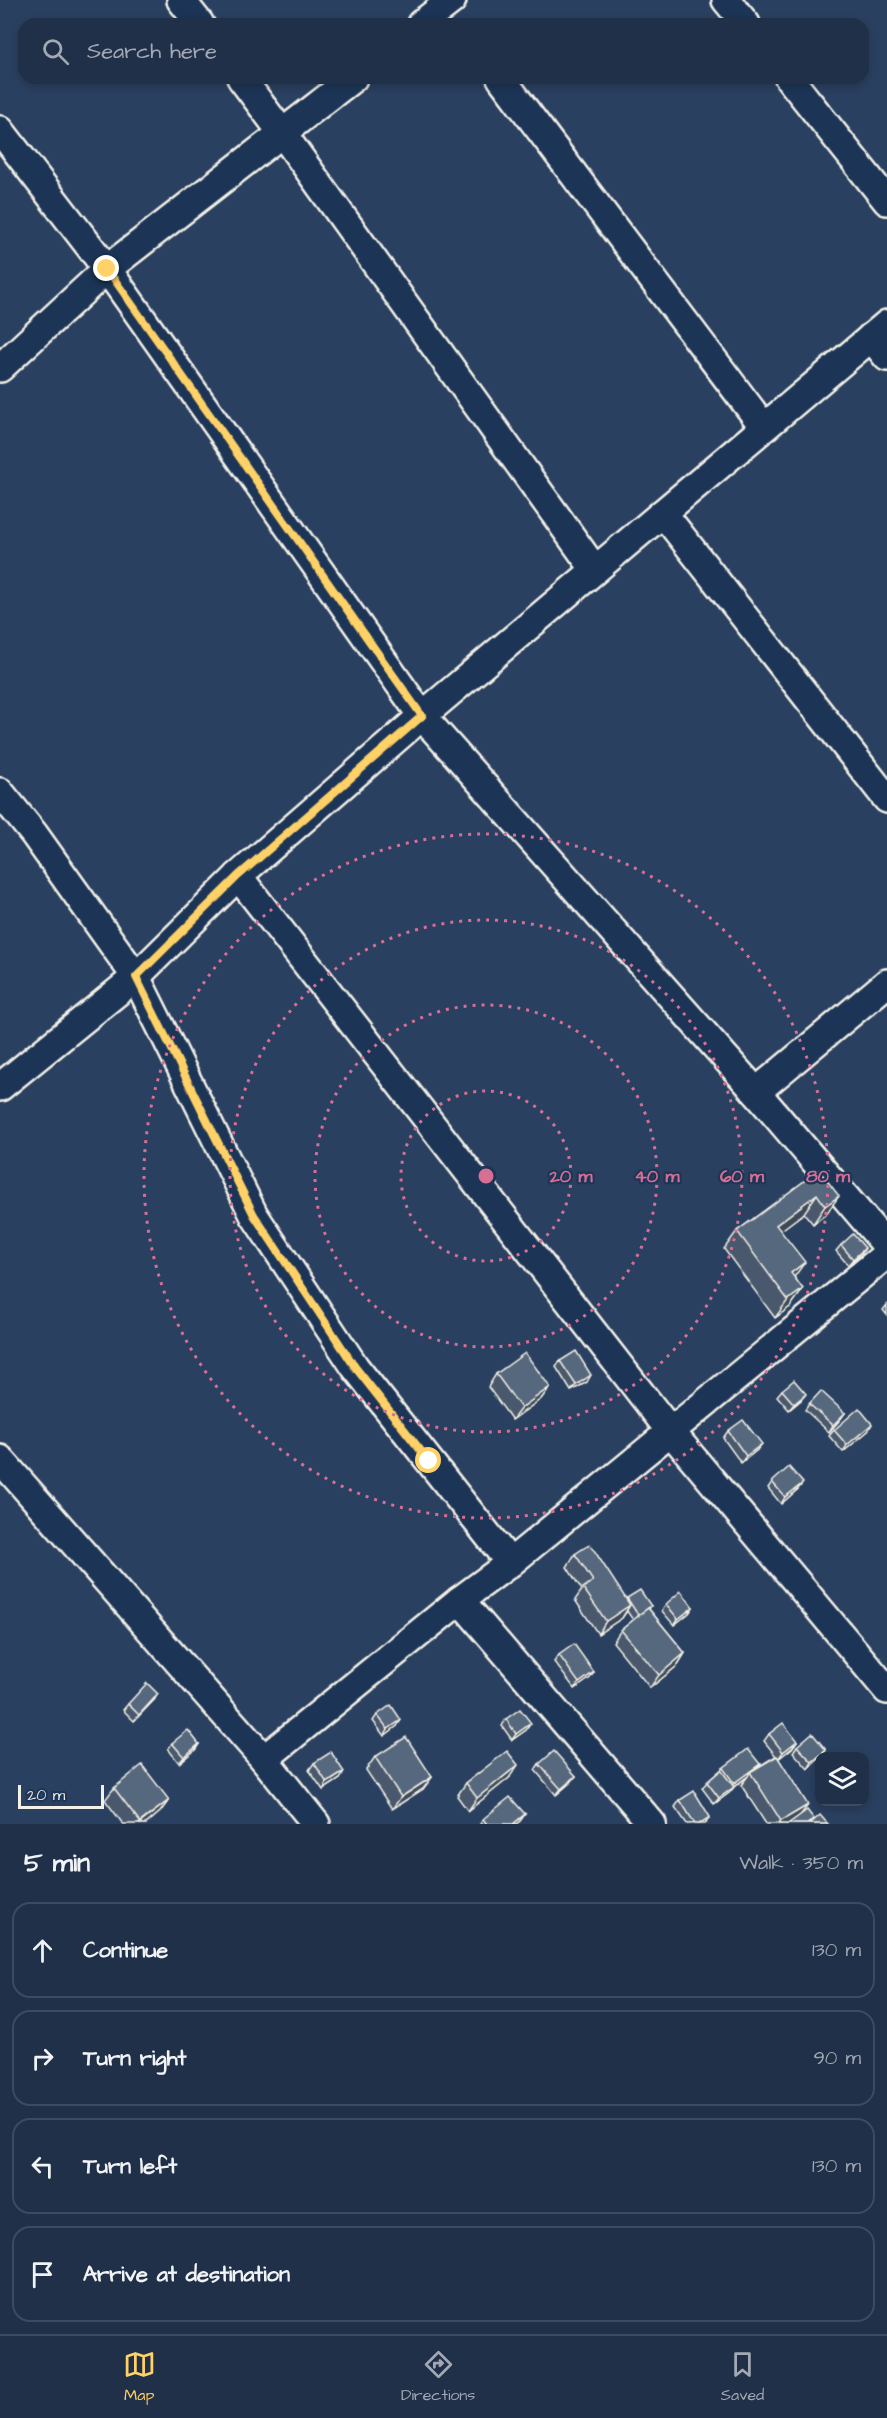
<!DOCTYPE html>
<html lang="en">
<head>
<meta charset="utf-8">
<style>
  :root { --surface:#203048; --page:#2d3c52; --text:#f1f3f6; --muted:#a2a9b4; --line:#3d4b60; --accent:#ffd166 }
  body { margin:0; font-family:"Architects Daughter",sans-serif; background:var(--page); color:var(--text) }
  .controls { position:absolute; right:18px; bottom:18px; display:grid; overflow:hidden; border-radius:12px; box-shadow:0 3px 9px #0003 }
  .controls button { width:54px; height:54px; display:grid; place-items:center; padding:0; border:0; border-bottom:2px solid var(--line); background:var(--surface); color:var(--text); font:30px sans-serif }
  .scale { position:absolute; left:18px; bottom:15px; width:86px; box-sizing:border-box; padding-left:6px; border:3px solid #f4f1e8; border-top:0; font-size:16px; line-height:21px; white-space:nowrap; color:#f4f1e8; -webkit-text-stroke:4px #1d3557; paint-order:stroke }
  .stop { position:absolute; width:18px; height:18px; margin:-14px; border:4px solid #ffd166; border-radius:50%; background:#fff }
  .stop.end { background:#ffd166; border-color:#fff; box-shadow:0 2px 6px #0008 }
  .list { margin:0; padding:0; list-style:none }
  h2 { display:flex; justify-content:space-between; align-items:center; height:78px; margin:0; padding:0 24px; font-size:26px }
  h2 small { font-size:20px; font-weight:400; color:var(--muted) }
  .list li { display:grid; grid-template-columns:39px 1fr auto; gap:18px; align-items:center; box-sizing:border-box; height:96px; margin:0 12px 12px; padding:0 12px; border:2px solid var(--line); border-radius:18px }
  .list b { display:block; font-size:22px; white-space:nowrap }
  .list em { font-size:20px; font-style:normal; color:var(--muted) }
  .icon { flex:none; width:33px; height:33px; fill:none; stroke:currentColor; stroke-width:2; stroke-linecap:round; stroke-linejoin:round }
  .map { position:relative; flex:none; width:887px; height:1824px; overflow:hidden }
  .search { position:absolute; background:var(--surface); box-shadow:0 3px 9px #0003; left:18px; right:18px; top:18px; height:66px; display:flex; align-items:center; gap:15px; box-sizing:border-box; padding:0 21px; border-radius:18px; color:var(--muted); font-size:22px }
  .sheet { height:510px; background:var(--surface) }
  nav { display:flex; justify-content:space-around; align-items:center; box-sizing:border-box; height:84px; border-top:2px solid var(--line); background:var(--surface); font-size:16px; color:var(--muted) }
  nav a { display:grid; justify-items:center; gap:3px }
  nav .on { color:var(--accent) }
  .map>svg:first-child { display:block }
</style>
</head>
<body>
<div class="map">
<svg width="887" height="1824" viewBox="0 0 887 1824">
  <rect width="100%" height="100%" fill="#2a4060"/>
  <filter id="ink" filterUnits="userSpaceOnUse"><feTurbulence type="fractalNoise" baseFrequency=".0167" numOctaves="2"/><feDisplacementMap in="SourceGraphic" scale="12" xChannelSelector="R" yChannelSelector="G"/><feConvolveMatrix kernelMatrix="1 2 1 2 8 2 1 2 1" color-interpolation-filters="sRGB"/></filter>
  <g filter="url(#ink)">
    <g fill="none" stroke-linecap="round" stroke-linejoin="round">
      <defs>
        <g id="minor">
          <polyline points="181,0 200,24"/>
          <polyline points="726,0 746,24"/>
          <polyline points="421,24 452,0"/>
          <polyline points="241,78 283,134 595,570"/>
          <polyline points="501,78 764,427"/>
          <polyline points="789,78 887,201"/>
          <polyline points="0,130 107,269 422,716 756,1092 887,1246"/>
          <polyline points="871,337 887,357"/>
          <polyline points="0,368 107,269 353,78"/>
          <polyline points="663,513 887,799"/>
          <polyline points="0,792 34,834 136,977 254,1215 355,1367 510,1563"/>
          <polyline points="238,876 671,1432 887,1690"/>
          <polyline points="0,1087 136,977 238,876 422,716 887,324"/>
          <polyline points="756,1092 887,983"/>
          <polyline points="0,1459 264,1759 316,1824"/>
          <polyline points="460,1600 652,1824"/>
          <polyline points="264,1759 460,1600 510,1563 887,1254"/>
        </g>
      </defs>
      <!-- minor casing -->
      <use href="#minor" stroke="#f4f1e8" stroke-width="32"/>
      <!-- minor -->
      <use href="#minor" stroke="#1d3557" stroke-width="27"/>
    </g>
    <!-- wall -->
    <g fill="#4a596c" stroke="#f4f1e8" stroke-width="1.5">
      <polygon points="819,1170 826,1214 813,1224 804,1213 781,1230 794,1277 803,1289 790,1307 775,1318 724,1249 737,1231"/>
      <polygon points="841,1245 865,1248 861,1254 848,1265 836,1251"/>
      <polygon points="887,1305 887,1315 883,1310"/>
      <polygon points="560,1361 587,1382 571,1391 556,1367"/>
      <polygon points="496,1374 550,1387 541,1399 512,1420 488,1387"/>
      <polygon points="782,1390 801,1400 789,1410 777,1396"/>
      <polygon points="809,1404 845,1413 829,1432 805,1410"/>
      <polygon points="834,1430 868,1431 843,1452 829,1436"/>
      <polygon points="728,1431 757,1450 741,1463 723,1438"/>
      <polygon points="772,1482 798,1489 781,1504 768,1488"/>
      <polygon points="575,1554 626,1599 627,1598 651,1606 649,1609 685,1653 677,1666 650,1688 613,1642 621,1630 633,1620 627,1611 622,1618 598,1634 575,1600 582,1590 567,1567"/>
      <polygon points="666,1604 693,1607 689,1613 674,1625 662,1611"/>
      <polygon points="559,1655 594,1672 590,1678 575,1689 554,1662"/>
      <polygon points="154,1700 134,1721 123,1710 128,1704"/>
      <polygon points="377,1715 397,1726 384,1736 373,1721"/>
      <polygon points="506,1719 526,1730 512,1740 502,1726"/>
      <polygon points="769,1734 797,1741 792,1748 778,1759 801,1815 811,1824 828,1824 766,1824 741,1785 748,1776 734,1787 729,1793 714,1804 702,1788 707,1782 723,1768 760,1764 756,1768 776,1756 764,1741"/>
      <polygon points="172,1743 199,1744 195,1750 179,1763 168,1749"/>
      <polygon points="797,1746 826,1750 822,1756 819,1756 819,1758 808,1769 793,1752"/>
      <polygon points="375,1757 432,1777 423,1789 392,1809 366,1770"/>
      <polygon points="314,1763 344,1772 340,1779 323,1790 309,1770"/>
      <polygon points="539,1764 576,1776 571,1782 556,1795 535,1770"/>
      <polygon points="509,1778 468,1811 457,1796 466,1783"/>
      <polygon points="114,1788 169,1800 160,1812 146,1824 123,1824 105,1800"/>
      <polygon points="680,1800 706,1823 687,1824 675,1807"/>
      <polygon points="525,1814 520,1821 516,1824 480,1824 483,1819"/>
    </g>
    <!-- shaded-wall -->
    <g fill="#3c4858" stroke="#f4f1e8" stroke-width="1.5">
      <polygon points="817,1194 804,1213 764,1243 776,1225"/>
      <polygon points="839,1196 826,1214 813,1224 825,1206"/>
      <polygon points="865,1248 861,1254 848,1265 853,1259"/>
      <polygon points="805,1262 792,1280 791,1273"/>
      <polygon points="803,1289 790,1307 775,1318 788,1300"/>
      <polygon points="591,1375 587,1382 571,1391 576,1385"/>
      <polygon points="550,1387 541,1399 512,1420 521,1408"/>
      <polygon points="806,1394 801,1400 789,1410 794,1404"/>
      <polygon points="845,1413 840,1420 829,1432 833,1425"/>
      <polygon points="872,1424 868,1431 843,1452 847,1445"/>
      <polygon points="762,1444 757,1450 741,1463 746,1456"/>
      <polygon points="803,1483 798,1489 781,1504 785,1497"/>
      <polygon points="630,1605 622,1618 598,1634 606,1621"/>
      <polygon points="693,1607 689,1613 674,1625 678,1619"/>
      <polygon points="685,1653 677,1666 650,1688 659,1675"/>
      <polygon points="594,1672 590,1678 575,1689 579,1683"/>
      <polygon points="158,1694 154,1700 134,1721 139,1715"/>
      <polygon points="401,1720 397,1726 384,1736 388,1729"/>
      <polygon points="531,1723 526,1730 512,1740 516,1734"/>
      <polygon points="797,1741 792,1748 778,1759 783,1752"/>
      <polygon points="199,1744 195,1750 179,1763 184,1757"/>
      <polygon points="826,1750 822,1756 819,1756 819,1758 808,1769 812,1762"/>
      <polygon points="760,1764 755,1770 750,1772 748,1776 729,1790 734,1783"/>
      <polygon points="518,1765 509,1778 468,1811 477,1798"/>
      <polygon points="344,1772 340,1779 323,1790 327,1783"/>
      <polygon points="576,1776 571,1782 556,1795 561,1789"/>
      <polygon points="432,1777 423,1789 392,1809 401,1797"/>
      <polygon points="734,1787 729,1793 714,1804 719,1798"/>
      <polygon points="169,1800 160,1812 146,1824 139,1824"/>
      <polygon points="808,1805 799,1817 788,1824 779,1824 781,1821"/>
      <polygon points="525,1814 520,1821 516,1824 513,1824"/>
      <polygon points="710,1817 705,1824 699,1824"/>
    </g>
    <!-- building -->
    <g fill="#56677d" stroke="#f4f1e8" stroke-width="1.5">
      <polygon points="819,1170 839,1196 825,1206 817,1194 776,1225 805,1262 791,1273 803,1289 788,1300 737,1231"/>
      <polygon points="853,1234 865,1248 853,1259 841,1245"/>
      <polygon points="576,1351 591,1375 576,1385 560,1361"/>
      <polygon points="525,1353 550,1387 521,1408 496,1374"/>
      <polygon points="794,1380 806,1394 794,1404 782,1390"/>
      <polygon points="821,1391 845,1413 833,1425 809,1404"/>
      <polygon points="859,1408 872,1424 847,1445 834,1430"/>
      <polygon points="743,1420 762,1444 746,1456 728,1431"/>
      <polygon points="789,1467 803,1483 785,1497 772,1482"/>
      <polygon points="590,1544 630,1605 606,1621 583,1588 593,1581 575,1554"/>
      <polygon points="640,1590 651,1606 638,1615 627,1598"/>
      <polygon points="681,1591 693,1607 678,1619 666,1604"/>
      <polygon points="648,1608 685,1653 659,1675 621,1630"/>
      <polygon points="574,1644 594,1672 579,1683 559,1655"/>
      <polygon points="147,1683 158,1694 139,1715 128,1704"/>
      <polygon points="391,1705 401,1720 388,1729 377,1715"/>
      <polygon points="520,1709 531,1723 516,1734 506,1719"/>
      <polygon points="783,1723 797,1741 783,1752 769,1734"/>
      <polygon points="188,1730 199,1744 184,1757 172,1743"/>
      <polygon points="812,1733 826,1750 812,1762 797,1746"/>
      <polygon points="406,1737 432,1777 401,1797 375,1757"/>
      <polygon points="748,1749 760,1764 734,1783 723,1768"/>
      <polygon points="507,1751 518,1765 477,1798 466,1783"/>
      <polygon points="554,1751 576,1776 561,1789 539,1764"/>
      <polygon points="331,1752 344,1772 327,1783 314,1763"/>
      <polygon points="777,1756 808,1805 781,1821 750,1772"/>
      <polygon points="142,1765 169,1800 140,1822 114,1788"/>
      <polygon points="721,1770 734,1787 719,1798 707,1782"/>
      <polygon points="694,1791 710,1817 699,1824 695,1824 680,1800"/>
      <polygon points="510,1797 525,1814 513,1824 487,1824 483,1819"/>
      <polygon points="807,1810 814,1819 807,1824 788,1824"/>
      <polygon points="820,1815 828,1824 810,1824"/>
    </g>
  </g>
  <g fill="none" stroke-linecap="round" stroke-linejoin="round" filter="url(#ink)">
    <!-- route -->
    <polyline stroke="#ffd166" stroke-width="8" points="107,269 422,716 238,876 136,977 254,1215 355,1367 429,1461"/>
  </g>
  <!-- distance rings -->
  <g fill="none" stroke="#d66f93" stroke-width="3" stroke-dasharray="3 6">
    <circle cx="486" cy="1176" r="85"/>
    <circle cx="486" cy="1176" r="171"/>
    <circle cx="486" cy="1176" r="256"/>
    <circle cx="486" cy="1176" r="342"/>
  </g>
  <circle cx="486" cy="1176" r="9" fill="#d66f93" stroke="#1d3557" stroke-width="3"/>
  <g font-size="18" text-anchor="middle" font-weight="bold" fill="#d66f93" stroke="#1d3557" stroke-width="4.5" stroke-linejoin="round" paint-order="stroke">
    <text x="571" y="1182">20 m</text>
    <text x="657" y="1182">40 m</text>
    <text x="742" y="1182">60 m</text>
    <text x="828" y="1182">80 m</text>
  </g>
</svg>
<div class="controls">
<button><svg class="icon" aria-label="layers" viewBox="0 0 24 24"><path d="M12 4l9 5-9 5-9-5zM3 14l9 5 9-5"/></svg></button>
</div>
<div class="scale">20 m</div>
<div class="stop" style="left:429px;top:1461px"></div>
<div class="stop end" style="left:107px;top:269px"></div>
<div class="search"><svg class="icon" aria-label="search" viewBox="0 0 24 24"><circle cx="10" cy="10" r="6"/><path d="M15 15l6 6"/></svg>Search here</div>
</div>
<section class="sheet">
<h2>5 min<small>Walk · 350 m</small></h2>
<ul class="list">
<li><svg class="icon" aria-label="ahead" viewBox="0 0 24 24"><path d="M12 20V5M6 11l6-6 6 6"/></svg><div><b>Continue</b></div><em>130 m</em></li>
<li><svg class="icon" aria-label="right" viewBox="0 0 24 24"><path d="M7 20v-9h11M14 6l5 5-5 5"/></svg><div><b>Turn right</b></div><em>90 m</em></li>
<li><svg class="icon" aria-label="left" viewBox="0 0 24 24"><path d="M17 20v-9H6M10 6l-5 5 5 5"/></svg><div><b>Turn left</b></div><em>130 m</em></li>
<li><svg class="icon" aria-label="arrive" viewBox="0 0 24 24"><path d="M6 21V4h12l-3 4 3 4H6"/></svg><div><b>Arrive at destination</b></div></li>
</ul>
</section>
<nav>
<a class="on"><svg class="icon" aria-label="map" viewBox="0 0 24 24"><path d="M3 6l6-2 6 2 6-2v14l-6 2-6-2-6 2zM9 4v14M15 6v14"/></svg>Map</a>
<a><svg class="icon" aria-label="directions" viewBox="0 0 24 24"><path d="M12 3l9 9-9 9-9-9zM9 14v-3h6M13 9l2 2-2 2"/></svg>Directions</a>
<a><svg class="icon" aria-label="saved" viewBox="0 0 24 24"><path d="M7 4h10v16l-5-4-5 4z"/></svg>Saved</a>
</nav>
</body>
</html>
